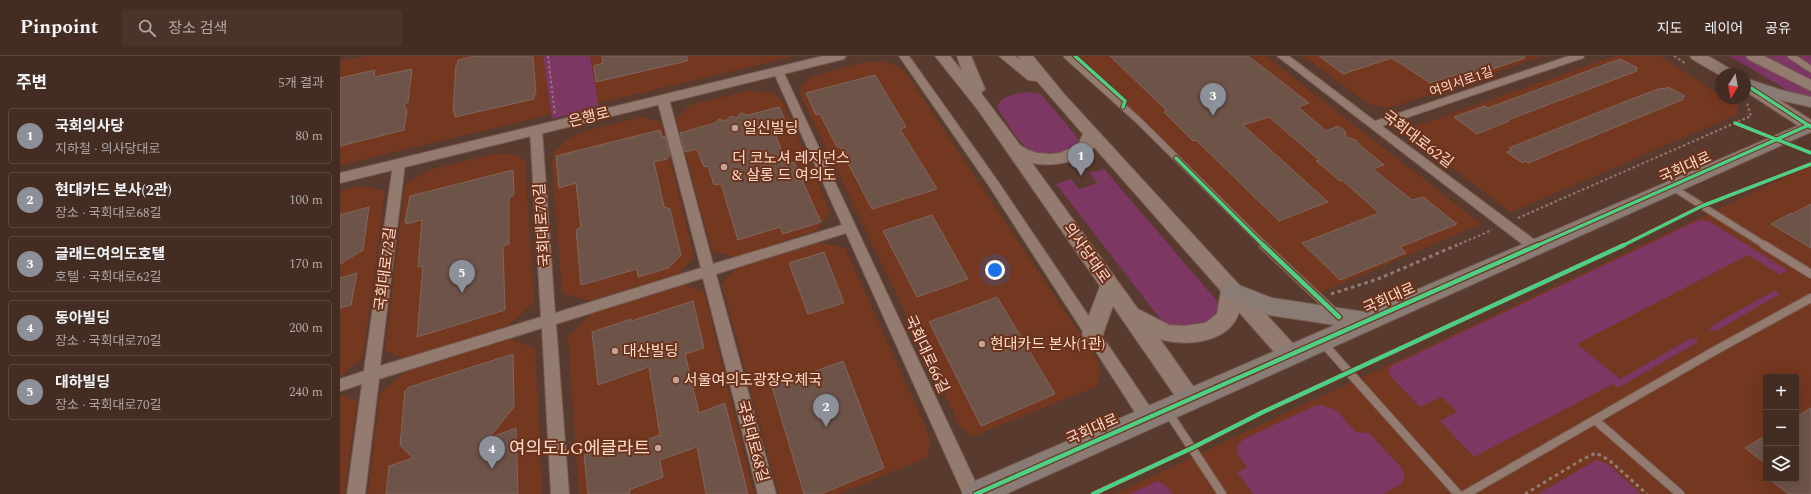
<!DOCTYPE html>
<html lang="ko">
<head>
<meta charset="utf-8">
<style>
  :root { --surface:#432c22; --page:#4a342a; --text:#f1f3f6; --muted:#afa7a5; --line:#5b4840; --accent:#8c9099 }
  body { margin:0; font-family:Spectral,"Noto Sans KR",serif; background:var(--page); color:var(--text) }
  .controls { position:absolute; right:12px; bottom:12px; display:grid; overflow:hidden; border-radius:4px; box-shadow:0 4px 16px #0002 }
  .controls button { width:36px; height:36px; display:grid; place-items:center; padding:0; border:0; border-bottom:1px solid var(--line); background:var(--surface); color:var(--text); font:20px sans-serif }
  .compass { position:absolute; left:1375px; top:12px; width:36px; height:36px; border-radius:50%; background:var(--surface); box-shadow:0 4px 16px #0002; rotate:191deg }
  .you { position:absolute; left:655px; top:214px; width:14px; height:14px; margin:-10px; border:3px solid #fff; border-radius:50%; background:#1a73e8; box-shadow:0 0 0 6px #1a73e833 }
  .badge { display:grid; place-items:center; width:26px; height:26px; border-radius:50%; background:var(--accent); color:#fff; font-size:13px; font-weight:700 }
  .pin { position:absolute; translate:-50% -33px; filter:drop-shadow(0 1px 2px #0008) }
  .pin::after { content:''; position:absolute; top:21px; width:14px; height:12px; background:inherit; clip-path:polygon(0 0,100% 0,50% 100%) }
  .list { margin:0; padding:0; list-style:none }
  h2 { display:flex; justify-content:space-between; align-items:center; height:52px; margin:0; padding:0 16px; font-size:17px }
  h2 small { font-size:13px; font-weight:400; color:var(--muted) }
  .list li { display:grid; grid-template-columns:26px 1fr auto; gap:12px; align-items:center; box-sizing:border-box; height:56px; margin:0 8px 8px; padding:0 8px; border:1px solid var(--line); border-radius:4px }
  .list b { display:block; font-size:15px; white-space:nowrap }
  .list p { margin:0; font-size:13px; white-space:nowrap; color:var(--muted) }
  .list em { font-size:13px; font-style:normal; color:var(--muted) }
  .icon { flex:none; width:22px; height:22px; fill:none; stroke:currentColor; stroke-width:2; stroke-linecap:round; stroke-linejoin:round }
  .map { position:relative; flex:none; width:1471px; height:438px; overflow:hidden }
  header { display:flex; align-items:center; gap:24px; box-sizing:border-box; height:56px; padding:0 20px; background:var(--surface); border-bottom:1px solid var(--line) }
  header strong { font-size:19px }
  nav { display:flex; gap:22px; margin-inline-start:auto; font-size:14px }
  .search { width:280px; height:36px; background:var(--page); display:flex; align-items:center; gap:10px; box-sizing:border-box; padding:0 14px; border-radius:4px; color:var(--muted); font-size:15px }
  main { display:flex }
  aside { flex:1; background:var(--surface) }
  .map>svg:first-child { display:block }
</style>
</head>
<body>
<header>
<strong>Pinpoint</strong>
<div class="search"><svg class="icon" aria-label="search" viewBox="0 0 24 24"><circle cx="10" cy="10" r="6"/><path d="M15 15l6 6"/></svg>장소 검색</div>
<nav><a>지도</a><a>레이어</a><a>공유</a></nav>
</header>
<main>
<aside>
<h2>주변<small>5개 결과</small></h2>
<ul class="list">
<li><span class="badge">1</span><div><b>국회의사당</b><p>지하철 · 의사당대로</p></div><em>80 m</em></li>
<li><span class="badge">2</span><div><b>현대카드 본사(2관)</b><p>장소 · 국회대로68길</p></div><em>100 m</em></li>
<li><span class="badge">3</span><div><b>글래드여의도호텔</b><p>호텔 · 국회대로62길</p></div><em>170 m</em></li>
<li><span class="badge">4</span><div><b>동아빌딩</b><p>장소 · 국회대로70길</p></div><em>200 m</em></li>
<li><span class="badge">5</span><div><b>대하빌딩</b><p>장소 · 국회대로70길</p></div><em>240 m</em></li>
</ul>
</aside>
<div class="map">
<svg width="1471" height="438" viewBox="0 0 1471 438">
  <rect width="100%" height="100%" fill="#593a2e"/>
  <!-- built -->
  <g fill="#743720" fill-rule="evenodd">
    <polygon points="27,0 455,0 0,109 0,5"/>
    <polygon points="738,0 926,0 1141,168 977,238 967,234 956,227"/>
    <polygon points="963,0 1203,0 1049,52 1030,49"/>
    <polygon points="1275,0 1320,0 1381,40 1381,42 1385,42 1398,51 1398,58 1171,156 1074,83 1071,78 1074,71"/>
    <polygon points="524,6 544,6 557,10 565,16 757,304 760,316 757,330 634,380 628,378 620,370 460,38 462,29 474,20"/>
    <polygon points="410,35 430,37 437,40 443,46 490,156 476,175 394,201 372,195 336,62 352,48"/>
    <polygon points="301,61 321,66 354,201 340,217 249,245 222,237 212,106 214,96 228,83 246,75"/>
    <polygon points="164,97 179,100 185,105 194,246 168,270 65,302 45,295 65,129 89,114 149,99"/>
    <path d="M1471 109V438H774L1061 303ZM1426 321H1456V423H1426Z"/>
    <polygon points="23,130 45,135 23,301 0,320 0,135"/>
    <polygon points="477,186 505,192 585,370 590,384 589,392 588,401 499,438 439,438 382,228 397,211"/>
    <polygon points="343,229 364,235 414,438 239,438 228,281 252,257"/>
    <polygon points="169,283 195,292 202,438 28,438 40,337 65,316"/>
    <polygon points="0,339 17,345 4,438 0,438"/>
  </g>
  <!-- green -->
  <g fill="#7c3762">
    <polygon points="203,0 250,0 259,52 212,63"/>
    <polygon points="1389,0 1471,0 1471,48"/>
    <path d="M687 36 701 38 737 81 740 88 738 90C705 104 695 107 673 76 668 67 660 59 657 50 663 39 676 38 687 36Z"/>
    <path d="M764 113 877 245C883 264 860 270 845 271 837 272 829 268 821 264L716 128 731 123 739 133 757 127 749 117Z"/>
    <polygon points="1359,164 1369,165 1447,214 1440,219 1408,199 1237,288 1280,323 1351,282 1358,284 1358,286 1278,332 1273,328 1134,401 1100,365 1117,356 1102,341 1080,351 1052,322 1049,317 1049,312 1053,309"/>
    <polygon points="1435,234 1440,238 1376,275 1370,274 1370,271"/>
    <path d="M981 349 996 354 1016 376 1029 377 1060 410 1064 418V425L1060 429 1043 438H913L897 416 907 411C899 400 891 393 904 383L974 350Z"/>
    <polygon points="1256,404 1268,408 1301,438 1198,438"/>
    <polygon points="818,425 826,430 833,438 789,438"/>
  </g>
  <!-- building -->
  <g fill="#6e5349" stroke="#81675d">
    <polygon points="135,0 193,0 196,38 194,38 194,43 115,61 115,56 113,56 116,9 117,9 118,4"/>
    <polygon points="262,0 347,0 347,5 256,26 254,10 263,7"/>
    <polygon points="770,0 908,0 969,47 958,51 986,75 998,70 1005,75 1006,81 1016,84 1020,89 1044,109 1033,113 1072,144 1083,141 1117,168 1060,191 1066,197 1000,224 962,187 1039,157 1002,124 1000,125 976,105 979,104 929,61 903,69 988,146 939,165 856,84 853,85 824,56 827,55"/>
    <polygon points="979,0 1184,0 1185,2 1141,17 1127,20 1121,17 1090,27 1052,2 1003,18"/>
    <polygon points="1280,3 1298,12 1295,13 1297,15 1168,64 1169,65 1137,78 1114,61 1145,50 1148,52"/>
    <polygon points="72,13 68,46 64,50 67,54 64,74 0,90 0,22 35,14 34,21"/>
    <polygon points="535,19 566,71 560,73 597,133 532,153 499,90 497,91 480,58 476,59 466,37"/>
    <polygon points="1328,31 1345,40 1342,41 1344,43 1188,107 1186,105 1183,107 1166,96 1172,94 1169,92 1289,44 1321,32 1324,33"/>
    <polygon points="439,51 447,69 433,73 447,108 454,106 481,166 443,178 440,171 398,184 381,128 374,129 368,110 364,111 357,93 345,96 340,77 375,67 379,63 386,65 390,60 397,62 401,57 408,59"/>
    <polygon points="320,74 322,81 325,80 330,100 327,101 327,103 314,106 324,151 330,153 341,199 328,212 298,221 297,213 241,229 236,174 241,171 236,127 219,132 216,100"/>
    <polygon points="173,114 174,137 173,140 169,141 169,188 163,190 165,254 77,281 83,210 78,211 82,164 66,168 67,165 65,166 70,140"/>
    <polygon points="1471,148 1471,192 1431,168 1451,157 1452,158"/>
    <polygon points="29,151 23,194 0,208 0,159"/>
    <polygon points="592,159 628,223 577,241 543,175"/>
    <polygon points="484,196 504,247 468,258 449,207"/>
    <polygon points="17,217 11,249 0,252 0,222"/>
    <polygon points="657,241 715,338 641,370 589,266"/>
    <polygon points="353,245 364,292 345,298 359,357 385,347 408,438 366,438 357,391 320,404 323,421 289,434 290,438 248,438 244,399 276,388 276,392 282,389 282,393 320,379 309,311 258,329 252,276 291,263 291,265"/>
    <polygon points="173,298 174,351 149,382 176,372 178,438 46,438 49,410 73,402 60,389 65,335 69,331"/>
    <polygon points="503,305 544,412 481,438 464,438 432,331"/>
    <polygon points="1471,352 1471,438 1448,438 1429,423 1456,423 1456,361"/>
    <polygon points="1426,379 1426,408 1405,392"/>
  </g>
  <g fill="none" stroke-linecap="round" stroke-linejoin="round">
    <defs>
      <g id="service-far1">
        <polyline points="727,0 798,64 925,190"/>
        <polyline points="1451,0 1471,13"/>
        <polyline points="1332,131 1426,190"/>
      </g>
      <g id="service">
        <polyline points="923,189 995,257"/>
        <polyline points="1424,189 1471,218"/>
        <polyline points="982,286 1118,438"/>
        <polyline points="828,356 882,438"/>
        <polyline points="1255,364 1340,438"/>
        <polyline points="1126,438 1376,294 1471,242"/>
      </g>
      <g id="minor">
        <polygon points="559,0 569,0 657,124 814,357 816,362 814,367 808,369 802,367 649,130"/>
        <polygon points="937,0 949,0 1035,65 1229,0 1244,0 1243,2 1042,70 1200,188 1202,191 1200,194 1195,196 1190,194"/>
        <polygon points="438,12 443,15 641,438 623,438 506,177 376,218 436,438 418,438 363,222 216,268 229,438 211,438 202,272 39,323 25,438 7,438 22,328 0,335 0,323 24,315 53,108 55,105 63,105 65,108 40,310 201,261 190,74 192,72 200,72 202,74 215,257 361,212 317,43 319,41 327,41 329,43 373,208 502,169 433,15"/>
      </g>
      <polygon id="tertiary" points="483,0 506,0 504,3 0,127 0,117"/>
      <g id="secondary">
        <path d="M595 0H610L622 15 617 0H631L645 33 641 37 680 89 688 94 697 97 711 98 720 97 738 89 743 78 697 25 688 24 659 0H675L681 4 678 0H693L724 38 958 293 961 299 958 305 950 308 942 305 899 256C890 287 846 291 820 283L862 343 858 350 850 353 842 350 773 250 761 284 753 286 745 284 742 278 760 230 638 54ZM754 91 881 235 877 258 865 267 844 270 829 269 798 253 692 107C709 111 743 107 754 91Z"/>
        <polygon points="1350,0 1368,0 1394,15 1397,18 1381,18 1381,20 1352,3"/>
        <polygon points="1406,0 1424,0 1471,24 1471,35 1408,3"/>
        <polygon points="1405,23 1410,25 1471,64 1471,76 1465,74 1405,35"/>
      </g>
      <g id="primary">
        <polygon points="1405,22 1441,34 1471,41 1471,51 1430,42 1405,33"/>
        <polygon points="1471,64 1471,76 666,438 622,438 626,429 995,269 929,259 883,240 880,234 883,228 891,226 932,242 1025,256"/>
      </g>
    </defs>
    <!-- service-far1 casing -->
    <use href="#service-far1" stroke="#755a4f" stroke-width="8"/>
    <!-- service casing -->
    <use href="#service" stroke="#755a4f" stroke-width="10"/>
    <!-- minor casing -->
    <use href="#minor" stroke="#755a4f" stroke-width="2"/>
    <!-- tertiary casing -->
    <use href="#tertiary" stroke="#755a4f" stroke-width="2"/>
    <!-- secondary casing -->
    <use href="#secondary" stroke="#755a4f" stroke-width="2"/>
    <!-- primary casing -->
    <use href="#primary" stroke="#755a4f" stroke-width="2"/>
    <!-- path-far1 -->
    <g stroke="#927b74" stroke-width="2" stroke-dasharray="2.5 2.5" stroke-linecap="butt">
      <polyline points="208,0 215,59"/>
      <polyline points="1334,0 1345,7"/>
      <polyline points="1178,162 1411,60 1407,47"/>
      <polyline points="1115,190 1152,174"/>
    </g>
    <!-- path -->
    <g stroke="#927b74" stroke-width="3" stroke-dasharray="3.5 3.5" stroke-linecap="butt">
      <polyline points="991,238 1038,223 1117,189"/>
      <polyline points="1185,438 1243,403 1256,397 1269,404 1307,438"/>
    </g>
    <!-- service-far1 -->
    <use href="#service-far1" stroke="#947b70" stroke-width="6"/>
    <!-- service -->
    <use href="#service" stroke="#947b70" stroke-width="8"/>
    <!-- minor -->
    <use href="#minor" fill="#947b70" fill-rule="evenodd"/>
    <!-- tertiary -->
    <use href="#tertiary" fill="#947b70" fill-rule="evenodd"/>
    <!-- secondary -->
    <use href="#secondary" fill="#947b70" fill-rule="evenodd"/>
    <!-- primary -->
    <use href="#primary" fill="#8a7b75" fill-rule="evenodd"/>
    <defs>
      <g id="cycleway-far1">
        <polyline points="735,0 785,45 783,51"/>
        <polyline points="1405,28 1471,71"/>
        <polyline points="1395,67 1471,97"/>
        <polyline points="836,102 924,190"/>
        <polyline points="1196,190 1469,69"/>
        <polyline points="1282,190 1362,150 1471,108"/>
      </g>
      <g id="cycleway">
        <polyline points="923,189 999,261"/>
        <polyline points="636,438 1198,189"/>
        <polyline points="753,438 852,392 923,356 1284,189"/>
      </g>
    </defs>
    <!-- cycleway-far1 casing -->
    <use href="#cycleway-far1" stroke="#6b321c" stroke-width="5.5"/>
    <!-- cycleway casing -->
    <use href="#cycleway" stroke="#6b321c" stroke-width="7"/>
    <!-- cycleway-far1 -->
    <use href="#cycleway-far1" stroke="#4dcf88" stroke-width="3.5"/>
    <!-- cycleway -->
    <use href="#cycleway" stroke="#4dcf88" stroke-width="4.5"/>
  </g>
  <!-- markers -->
  <g fill="#c5a396" stroke="#6b321c" stroke-width="1.5">
    <circle cx="395" cy="72" r="4"/>
    <circle cx="384" cy="111" r="4"/>
    <circle cx="642" cy="288" r="4"/>
    <circle cx="275" cy="295" r="4"/>
    <circle cx="336" cy="324" r="4"/>
    <circle cx="318" cy="392" r="4"/>
  </g>
  <g text-anchor="middle" stroke-width="4" stroke-linejoin="round" paint-order="stroke">
    <!-- far-street labels -->
    <g font-size="13" fill="#ffdbce" stroke="#6b321c">
      <text transform="translate(1121 25) rotate(-19)" y="5">여의서로1길</text>
    </g>
    <!-- street labels -->
    <g font-size="15" fill="#ffdbce" stroke="#6b321c">
      <text transform="translate(249 61) rotate(-14)" y="5">은행로</text>
      <text transform="translate(1078 83) rotate(37)" y="5">국회대로62길</text>
      <text transform="translate(1345 111) rotate(-24)" y="5">국회대로</text>
      <text transform="translate(202 169) rotate(-94)" y="5">국회대로70길</text>
      <text transform="translate(747 197) rotate(55)" y="5">의사당대로</text>
      <text transform="translate(45 213) rotate(-83)" y="5">국회대로72길</text>
      <text transform="translate(1049 242) rotate(-24)" y="5">국회대로</text>
      <text transform="translate(587 298) rotate(65)" y="5">국회대로66길</text>
      <text transform="translate(752 373) rotate(-24)" y="5">국회대로</text>
      <text transform="translate(413 385) rotate(75)" y="5">국회대로68길</text>
    </g>
    <!-- poi labels -->
    <g font-size="15" fill="#ffdbce" stroke="#6b321c" text-anchor="start">
      <text x="403" y="77">일신빌딩</text>
      <text x="392" y="107">더 코노셔 레지던스<tspan x="392" dy="17">&amp; 살롱 드 여의도</tspan></text>
      <text x="650" y="293">현대카드 본사(1관)</text>
      <text x="283" y="300">대산빌딩</text>
      <text x="344" y="329">서울여의도광장우체국</text>
    </g>
    <!-- near-poi labels -->
    <g font-size="18" fill="#ffdbce" stroke="#6b321c" text-anchor="end">
      <text x="310" y="398">여의도LG에클라트</text>
    </g>
  </g>
</svg>
<div class="controls">
<button>+</button>
<button>−</button>
<button><svg class="icon" aria-label="layers" viewBox="0 0 24 24"><path d="M12 4l9 5-9 5-9-5zM3 14l9 5 9-5"/></svg></button>
</div>
<svg class="compass" viewBox="-18 -18 36 36"><path d="M0-13l5 13h-10z" fill="#e53935"/><path d="M0 13l5-13h-10z" fill="#afa7a5"/></svg>
<div class="you"></div>
<div class="pin badge" style="left:741px;top:120px">1</div>
<div class="pin badge" style="left:486px;top:371px">2</div>
<div class="pin badge" style="left:873px;top:60px">3</div>
<div class="pin badge" style="left:152px;top:413px">4</div>
<div class="pin badge" style="left:122px;top:237px">5</div>
</div>
</main>
</body>
</html>
